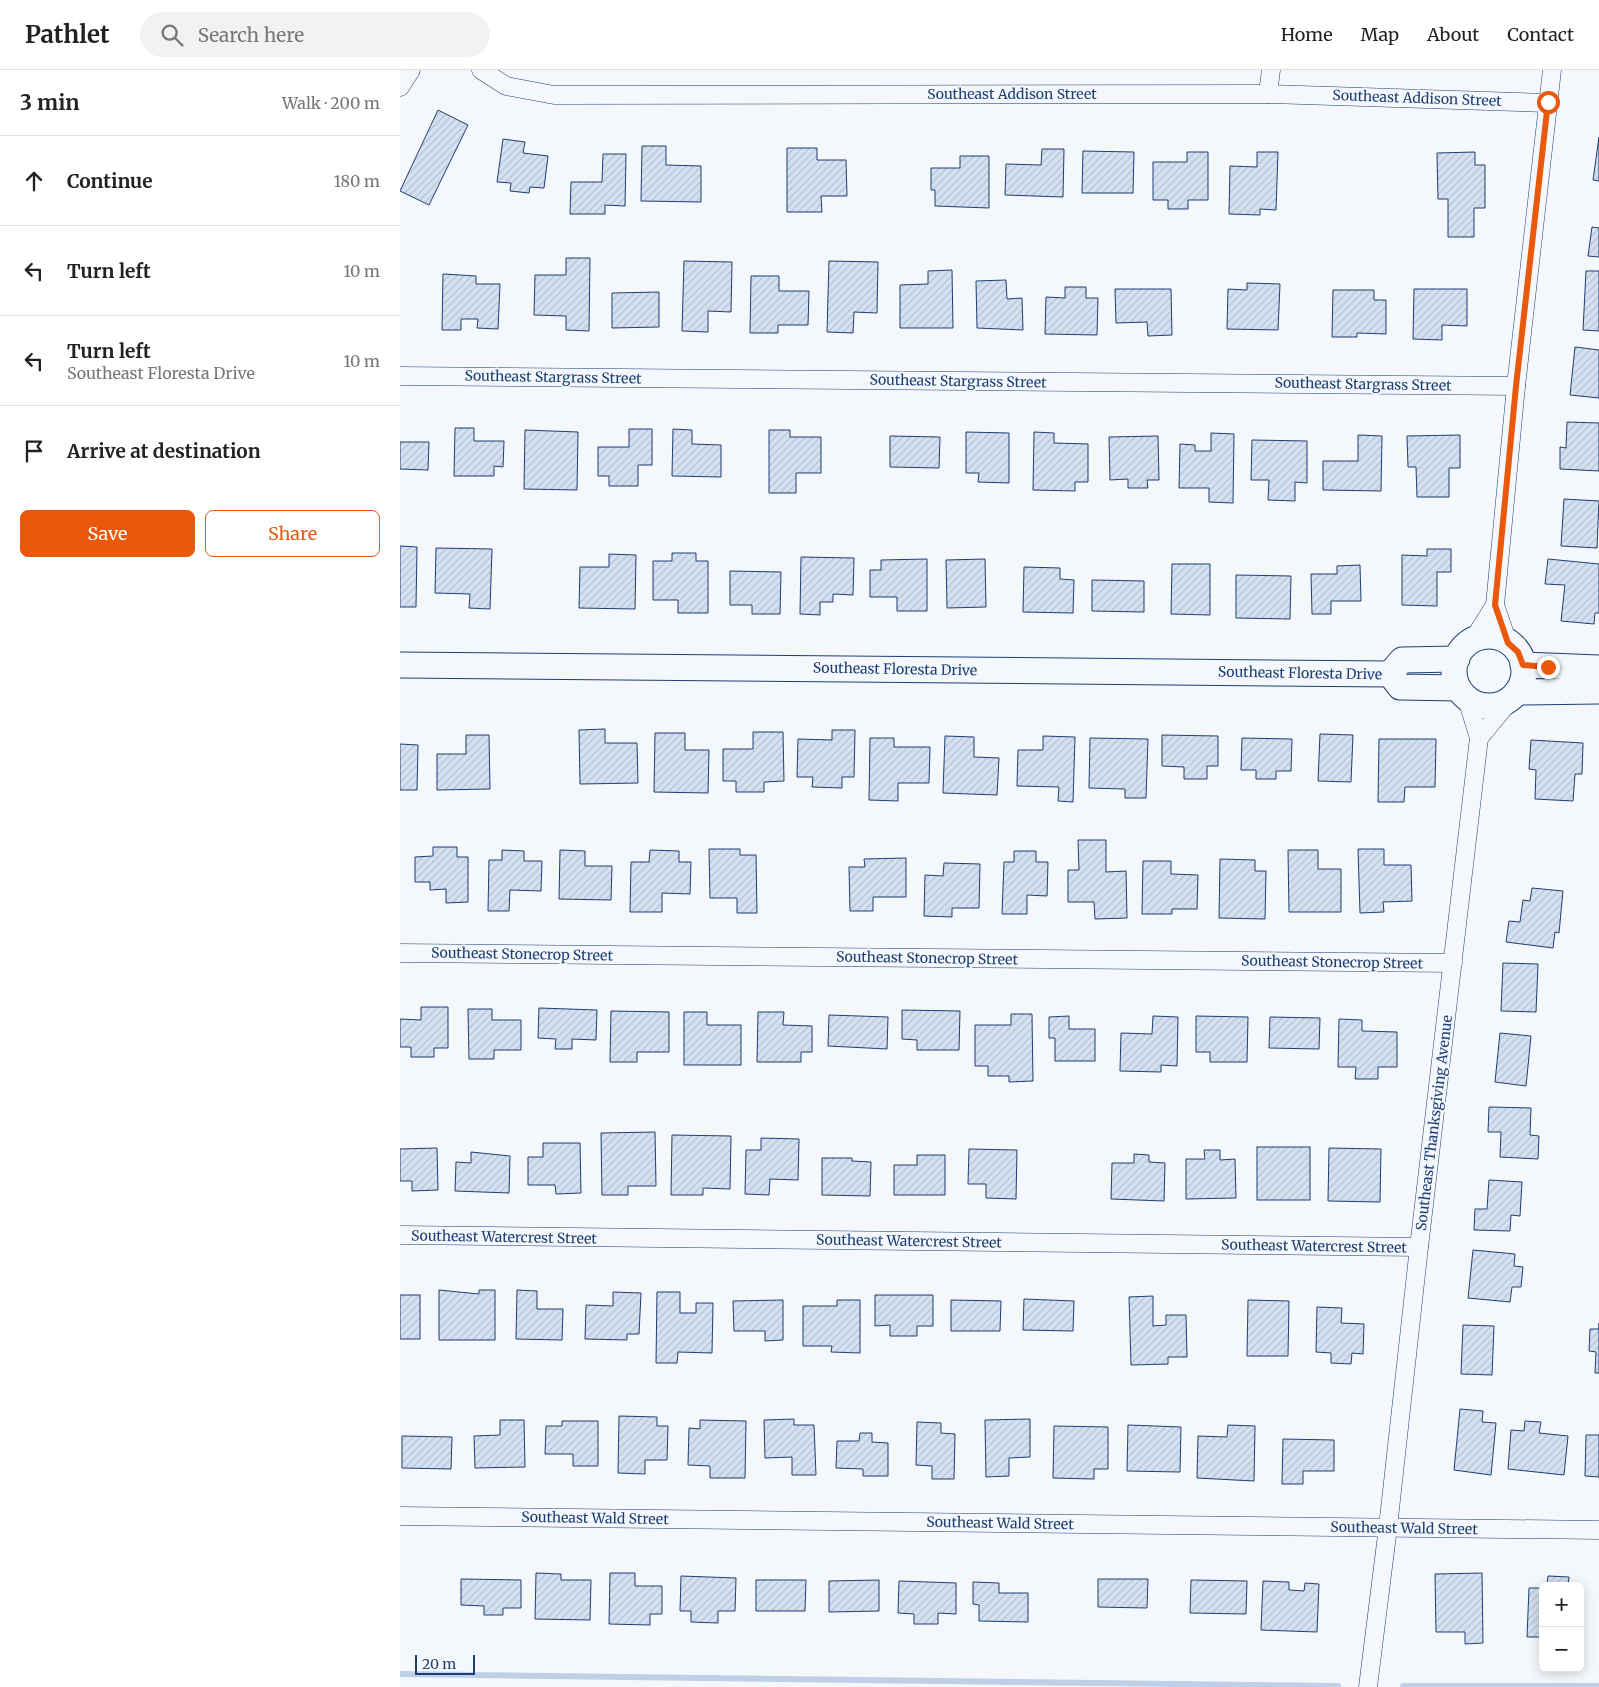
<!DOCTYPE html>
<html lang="en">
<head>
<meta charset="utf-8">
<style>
  :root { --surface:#fff; --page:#f2f2f2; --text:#222; --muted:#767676; --line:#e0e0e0; --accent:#ea580c }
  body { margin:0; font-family:Merriweather,serif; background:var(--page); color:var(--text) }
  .controls { position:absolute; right:15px; bottom:15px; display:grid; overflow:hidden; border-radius:8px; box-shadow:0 2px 12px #0003 }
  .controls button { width:45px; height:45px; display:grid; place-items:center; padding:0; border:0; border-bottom:1px solid var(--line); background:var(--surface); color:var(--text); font:25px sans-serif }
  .scale { position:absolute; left:15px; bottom:12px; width:60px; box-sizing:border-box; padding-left:5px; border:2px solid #1d3f73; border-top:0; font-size:14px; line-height:18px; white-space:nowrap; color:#1d3f73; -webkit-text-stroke:4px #f4f7fb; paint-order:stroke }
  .stop { position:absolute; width:15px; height:15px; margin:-11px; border:4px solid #ea580c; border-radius:50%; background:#fff }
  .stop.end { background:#ea580c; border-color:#fff; box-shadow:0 1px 5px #0008 }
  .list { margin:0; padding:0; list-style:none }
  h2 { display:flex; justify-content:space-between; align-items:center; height:65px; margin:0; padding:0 20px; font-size:21px }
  h2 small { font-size:16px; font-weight:400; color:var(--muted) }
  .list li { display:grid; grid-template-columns:32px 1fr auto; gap:15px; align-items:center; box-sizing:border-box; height:90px; padding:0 20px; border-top:1px solid var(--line) }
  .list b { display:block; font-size:19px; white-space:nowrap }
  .list p { margin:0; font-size:16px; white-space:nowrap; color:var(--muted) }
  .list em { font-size:16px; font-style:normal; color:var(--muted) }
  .actions { display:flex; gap:10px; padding:15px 20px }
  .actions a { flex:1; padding:11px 0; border:1px solid var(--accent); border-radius:8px; text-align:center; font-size:18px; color:var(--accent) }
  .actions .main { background:var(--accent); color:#fff }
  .icon { flex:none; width:28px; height:28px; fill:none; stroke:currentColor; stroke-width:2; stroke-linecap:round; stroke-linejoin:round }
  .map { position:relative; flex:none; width:1199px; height:1617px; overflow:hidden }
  header { display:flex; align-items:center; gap:30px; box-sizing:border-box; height:70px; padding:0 25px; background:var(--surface); border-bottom:1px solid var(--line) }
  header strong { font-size:24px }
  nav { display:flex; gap:28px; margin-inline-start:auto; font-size:18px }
  .search { width:350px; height:45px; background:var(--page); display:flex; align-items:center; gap:12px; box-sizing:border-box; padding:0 18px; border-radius:28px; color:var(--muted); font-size:19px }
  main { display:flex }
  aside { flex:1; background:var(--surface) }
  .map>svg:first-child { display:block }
</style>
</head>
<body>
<header>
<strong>Pathlet</strong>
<div class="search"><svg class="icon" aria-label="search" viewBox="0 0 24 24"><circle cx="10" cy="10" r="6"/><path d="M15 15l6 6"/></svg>Search here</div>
<nav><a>Home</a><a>Map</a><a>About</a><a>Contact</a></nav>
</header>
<main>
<aside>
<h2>3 min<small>Walk · 200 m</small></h2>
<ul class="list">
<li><svg class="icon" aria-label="ahead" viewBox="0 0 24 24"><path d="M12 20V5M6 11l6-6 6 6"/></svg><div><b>Continue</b></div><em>180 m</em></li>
<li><svg class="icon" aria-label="left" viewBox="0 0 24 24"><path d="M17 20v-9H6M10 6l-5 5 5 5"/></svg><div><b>Turn left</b></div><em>10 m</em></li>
<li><svg class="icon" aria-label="left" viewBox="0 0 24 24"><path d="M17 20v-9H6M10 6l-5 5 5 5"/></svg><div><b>Turn left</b><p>Southeast Floresta Drive</p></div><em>10 m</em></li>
<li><svg class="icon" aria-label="arrive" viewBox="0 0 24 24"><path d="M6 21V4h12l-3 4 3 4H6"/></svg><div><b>Arrive at destination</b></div></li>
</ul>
<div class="actions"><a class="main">Save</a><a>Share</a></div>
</aside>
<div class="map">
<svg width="1199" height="1617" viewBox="0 0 1199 1617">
  <defs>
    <pattern id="building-hatch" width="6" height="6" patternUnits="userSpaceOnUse" patternTransform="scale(1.25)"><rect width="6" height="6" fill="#d5e0f0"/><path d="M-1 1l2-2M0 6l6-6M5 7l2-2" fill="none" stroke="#b6c1d1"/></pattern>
  </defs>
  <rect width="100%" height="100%" fill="#f4f7fb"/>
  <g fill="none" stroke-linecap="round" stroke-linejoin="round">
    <!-- stream -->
    <g stroke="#bed0e5" stroke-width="6">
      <polyline points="0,1604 938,1616"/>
      <polyline points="1003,1616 1199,1616"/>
    </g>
  </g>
  <!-- building -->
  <g fill="url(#building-hatch)" stroke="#1d3f73">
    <polygon points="38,40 68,55 29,135 0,121"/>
    <polygon points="1199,67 1199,111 1193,110"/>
    <polygon points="103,69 125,72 123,83 148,86 144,118 130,117 129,123 110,121 111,113 97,112"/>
    <polygon points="242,76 266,76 266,95 301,96 301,132 241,131"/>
    <polygon points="387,78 417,78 417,90 446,90 447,126 421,126 422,142 387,142"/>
    <polygon points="642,79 664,79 663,127 605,125 606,94 641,95"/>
    <polygon points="683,81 734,82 733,123 682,123"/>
    <polygon points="787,82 808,82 808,130 788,130 788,139 768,139 768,130 753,130 753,92 787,92"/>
    <polygon points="857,82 878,82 876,140 860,139 860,145 829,144 830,96 857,97"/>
    <polygon points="1075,82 1075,95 1085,95 1085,138 1074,138 1074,167 1048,167 1048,129 1038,129 1037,83"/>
    <polygon points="203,84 226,84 225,136 205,135 205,144 170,144 171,112 202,112"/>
    <polygon points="560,86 589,86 589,138 535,136 535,120 531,120 531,98 560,98"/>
    <polygon points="1192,157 1199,158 1199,187 1188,186"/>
    <polygon points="166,188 190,188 189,261 166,260 166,246 134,245 135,205 166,205"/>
    <polygon points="284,191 332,192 331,242 308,241 308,262 282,261"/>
    <polygon points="429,191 478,192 477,243 454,242 453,263 427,262"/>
    <polygon points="552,200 553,258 500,258 500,215 528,214 528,201"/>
    <polygon points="1186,201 1199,201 1199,261 1183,260"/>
    <polygon points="43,204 76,206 76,214 100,214 98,259 77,258 78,249 61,249 61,260 42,260"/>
    <polygon points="351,206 379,206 379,221 409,221 408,255 378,255 378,263 350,263"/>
    <polygon points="606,210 607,229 622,228 623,260 577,258 576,211"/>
    <polygon points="847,213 880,214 878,260 827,259 828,219 847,220"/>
    <polygon points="665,217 686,217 686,228 698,228 697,265 645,264 646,227 665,228"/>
    <polygon points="715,219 771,219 772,265 748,266 747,252 716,253"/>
    <polygon points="1014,219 1067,219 1067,256 1042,255 1042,270 1013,269"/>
    <polygon points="933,220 974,220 974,230 986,230 986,264 957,263 957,267 932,267"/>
    <polygon points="259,222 259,257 212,258 212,223"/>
    <polygon points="1175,277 1199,280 1199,328 1170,325"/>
    <polygon points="1167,352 1199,353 1199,401 1160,399 1160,377 1166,378"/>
    <polygon points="55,358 74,358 74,371 104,371 103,397 94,396 94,406 54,406"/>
    <polygon points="229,359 252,359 252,395 238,395 238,416 209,416 209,406 198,406 198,377 229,377"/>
    <polygon points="273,359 292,360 292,374 321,375 321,407 272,406"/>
    <polygon points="125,360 178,362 177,420 124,419"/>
    <polygon points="369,360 390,360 390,367 421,367 421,403 396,403 396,423 369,423"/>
    <polygon points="566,362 609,363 609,413 578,412 579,403 566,403"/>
    <polygon points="634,362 654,363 654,373 688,374 688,412 675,412 675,421 633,420"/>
    <polygon points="811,363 834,364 833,433 809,432 809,418 779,418 780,374 795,375 795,381 811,381"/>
    <polygon points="958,365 982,366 981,421 923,420 923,391 958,391"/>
    <polygon points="1060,365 1060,398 1049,398 1049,427 1017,427 1016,397 1008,397 1007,366"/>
    <polygon points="490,366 540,367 539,398 490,397"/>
    <polygon points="758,366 759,410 747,410 748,418 728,418 728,409 710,410 709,367"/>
    <polygon points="852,370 907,371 907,413 895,412 895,431 868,430 869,410 851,410"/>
    <polygon points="0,372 29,372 28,400 0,399"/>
    <polygon points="1164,429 1199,431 1197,478 1161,476"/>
    <polygon points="0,476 17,477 16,537 0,537"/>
    <polygon points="36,478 92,479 90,539 69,538 70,524 35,523"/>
    <polygon points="1027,479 1051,479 1051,502 1037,502 1037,536 1002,535 1002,485 1027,486"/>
    <polygon points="272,483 296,483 296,491 308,491 308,543 278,543 278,530 253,530 253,491 272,491"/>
    <polygon points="209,484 236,485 235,539 179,538 180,497 209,497"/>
    <polygon points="401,487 454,488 453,525 433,524 433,532 420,532 420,545 400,544"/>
    <polygon points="527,489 527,541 497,541 497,527 470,527 470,500 481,500 481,490"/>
    <polygon points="585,489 586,537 547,538 546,490"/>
    <polygon points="1148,489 1199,494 1199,543 1195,543 1194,554 1161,551 1165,515 1145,514"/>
    <polygon points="772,494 810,494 810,545 771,544"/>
    <polygon points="960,495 961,531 931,531 931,544 912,544 911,504 937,504 937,496"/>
    <polygon points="624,497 660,498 660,509 674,510 673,543 623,542"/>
    <polygon points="330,501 381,502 380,544 352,544 352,535 330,535"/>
    <polygon points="836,505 891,506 890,549 836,548"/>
    <polygon points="692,510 744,511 744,542 692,541"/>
    <polygon points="205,659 205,673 237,673 238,713 180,714 179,660"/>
    <polygon points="432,660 455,660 454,707 442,707 442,718 412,717 413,707 397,707 398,669 432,670"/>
    <polygon points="353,662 383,662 384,711 364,712 364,722 336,722 336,711 323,711 323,679 353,679"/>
    <polygon points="255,663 285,663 285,680 309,680 308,723 254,722"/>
    <polygon points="920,664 953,665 951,712 918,711"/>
    <polygon points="66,665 89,665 90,719 37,720 37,684 66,684"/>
    <polygon points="762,665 818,666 818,696 807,696 807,709 784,709 784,697 762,696"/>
    <polygon points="545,666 574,667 574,687 599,688 597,725 543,723"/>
    <polygon points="643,666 675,667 673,732 658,731 659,717 617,716 618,680 643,680"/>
    <polygon points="470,668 494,668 494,677 530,677 529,713 498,713 498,731 469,730"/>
    <polygon points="690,668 748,669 746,728 725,728 725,719 689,718"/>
    <polygon points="842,668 892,669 891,701 876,701 876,709 856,709 856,700 841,700"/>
    <polygon points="979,669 1036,669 1035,717 1005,717 1004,732 978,732"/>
    <polygon points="1131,670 1183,673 1182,704 1175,704 1173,731 1135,729 1136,700 1129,699"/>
    <polygon points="0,674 18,675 17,720 0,720"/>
    <polygon points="678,770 706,770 706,802 726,801 727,848 695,849 694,832 668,832 668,800 679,800"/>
    <polygon points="33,777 57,777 57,787 68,787 68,832 46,833 46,819 30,820 30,812 15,812 15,787 33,786"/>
    <polygon points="309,779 340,779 340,785 356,785 357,843 337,843 337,828 310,828"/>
    <polygon points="958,779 984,779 984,795 1011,795 1012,831 983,832 984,842 960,843"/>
    <polygon points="102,780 124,781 124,791 142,791 141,821 110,820 109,841 88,841 89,790 102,790"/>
    <polygon points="160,780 185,781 185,796 212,796 211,830 159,829"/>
    <polygon points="250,780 279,781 279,792 291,792 290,824 262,823 262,842 230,842 231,792 249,792"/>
    <polygon points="888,780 918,780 918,799 941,799 941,842 889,842"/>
    <polygon points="614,781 636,781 636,792 648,792 647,826 627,825 627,844 602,844 604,792 614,792"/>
    <polygon points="506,788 506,827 473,827 473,841 450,841 449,797 465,797 464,789"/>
    <polygon points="820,789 855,790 855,801 866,801 865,849 819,848"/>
    <polygon points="743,791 771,791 771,804 798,805 797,839 772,839 772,844 742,844"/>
    <polygon points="544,793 580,794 579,838 552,838 552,847 524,846 525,805 543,806"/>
    <polygon points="1132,818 1163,821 1159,863 1155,862 1153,878 1106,872 1109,851 1120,852 1123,830 1130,831"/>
    <polygon points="1103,893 1138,894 1136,942 1101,941"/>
    <polygon points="21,937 48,937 48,978 34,978 34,987 11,987 11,977 0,977 0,949 21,950"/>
    <polygon points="139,938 197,940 196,970 172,969 172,979 155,979 156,969 138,968"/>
    <polygon points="68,939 92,939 92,950 121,950 121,980 94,980 94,989 69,989"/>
    <polygon points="502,940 560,941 559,980 517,980 517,970 502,969"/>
    <polygon points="211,941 269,942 269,982 237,982 237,992 210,992"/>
    <polygon points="284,942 307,942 307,955 341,955 341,995 284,995"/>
    <polygon points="358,942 384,942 383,955 412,956 412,982 401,982 401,992 357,992"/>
    <polygon points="611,944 632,944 633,1011 609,1012 609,1006 588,1006 588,996 575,996 575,955 611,955"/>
    <polygon points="429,945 488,947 487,979 428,976"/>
    <polygon points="669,946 669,959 695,959 695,991 655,991 655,968 649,968 649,947"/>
    <polygon points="753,946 778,947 777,996 761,995 761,1002 720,1001 721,963 752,964"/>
    <polygon points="796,946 848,947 847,992 810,992 810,982 796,982"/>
    <polygon points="870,947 920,948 919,979 869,978"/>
    <polygon points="939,949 962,950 962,961 997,962 997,997 978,997 978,1009 955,1009 956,997 938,997"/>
    <polygon points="1100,963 1131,966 1126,1016 1095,1012"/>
    <polygon points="1089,1037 1131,1038 1130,1065 1139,1066 1138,1089 1100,1087 1101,1062 1088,1062"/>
    <polygon points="255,1062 256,1116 228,1116 228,1125 202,1125 201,1063"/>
    <polygon points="272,1065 331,1066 330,1119 303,1118 303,1125 271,1125"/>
    <polygon points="361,1068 399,1069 398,1110 370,1109 369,1125 345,1124 346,1080 361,1080"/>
    <polygon points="143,1073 180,1073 181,1123 156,1124 155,1115 128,1115 128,1087 143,1087"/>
    <rect x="857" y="1077" width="53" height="53"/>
    <polygon points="37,1078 38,1120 12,1121 12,1111 0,1111 0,1079"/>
    <polygon points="929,1078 981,1079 980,1132 928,1131"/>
    <polygon points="569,1079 617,1080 616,1129 586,1128 586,1114 568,1114"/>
    <polygon points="804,1080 820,1080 820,1090 835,1089 836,1128 786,1129 786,1089 805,1089"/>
    <polygon points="71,1082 110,1086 109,1123 55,1121 56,1092 71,1093"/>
    <polygon points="734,1084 749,1085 749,1092 765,1093 764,1131 711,1129 712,1093 734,1093"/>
    <polygon points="517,1085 545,1085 545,1125 494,1125 494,1095 517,1095"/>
    <polygon points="422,1088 452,1088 452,1091 471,1092 470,1126 422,1125"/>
    <polygon points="1089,1110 1122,1112 1120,1146 1111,1145 1110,1161 1074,1160 1075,1139 1087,1139"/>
    <polygon points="1073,1180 1115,1184 1114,1196 1123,1197 1121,1217 1112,1217 1110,1232 1068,1228"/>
    <polygon points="39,1220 79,1224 79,1220 95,1220 95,1270 39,1270"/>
    <polygon points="117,1220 137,1221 137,1239 163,1239 162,1270 116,1269"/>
    <polygon points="213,1222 241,1223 239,1264 227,1264 227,1270 185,1269 186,1235 213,1236"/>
    <polygon points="257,1222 280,1222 280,1243 296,1243 296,1233 313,1233 312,1283 278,1282 277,1293 256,1293"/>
    <rect x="0" y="1225" width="20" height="44"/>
    <polygon points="475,1225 533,1225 533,1256 517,1256 517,1266 490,1266 490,1255 475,1256"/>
    <polygon points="753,1226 753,1256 766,1255 766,1245 786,1245 787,1287 768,1287 768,1294 731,1295 729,1227"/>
    <polygon points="624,1229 674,1231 673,1261 623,1260"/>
    <polygon points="383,1230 383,1270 365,1271 365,1261 334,1261 333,1231"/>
    <polygon points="437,1230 460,1230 460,1283 431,1282 432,1276 403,1276 403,1236 437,1236"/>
    <polygon points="551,1230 601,1231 600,1261 551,1261"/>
    <polygon points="848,1230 889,1231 888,1286 847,1286"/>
    <polygon points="917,1237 942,1238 941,1253 964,1254 963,1284 952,1283 951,1294 931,1293 931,1283 916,1282"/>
    <polygon points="1199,1253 1199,1303 1195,1303 1196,1282 1189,1281 1190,1259 1199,1259"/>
    <polygon points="1063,1255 1094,1256 1092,1305 1061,1304"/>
    <polygon points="1060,1339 1083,1341 1082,1352 1096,1353 1091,1405 1054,1400"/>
    <polygon points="219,1346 257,1347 257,1356 268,1356 267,1390 245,1390 245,1404 218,1403"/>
    <polygon points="394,1349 394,1355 414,1355 416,1405 392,1405 392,1387 365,1388 364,1350"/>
    <polygon points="630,1349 630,1387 609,1388 609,1406 586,1407 585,1350"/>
    <polygon points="100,1350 124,1350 125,1397 75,1398 74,1366 100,1365"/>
    <polygon points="300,1350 346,1351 345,1408 310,1408 310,1396 288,1395 289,1358 300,1359"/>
    <polygon points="162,1351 198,1351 198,1396 173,1396 173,1384 145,1384 146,1356 162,1356"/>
    <polygon points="1125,1351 1141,1352 1139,1363 1168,1366 1164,1405 1108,1399 1111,1360 1124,1361"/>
    <polygon points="517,1352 541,1353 541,1363 555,1364 554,1409 532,1409 532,1396 516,1395"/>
    <polygon points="728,1355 781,1357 780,1402 727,1401"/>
    <polygon points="828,1355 855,1356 854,1411 797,1408 798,1366 827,1367"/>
    <polygon points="654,1356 708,1357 708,1399 694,1399 694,1409 653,1408"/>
    <polygon points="460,1363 472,1363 472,1372 488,1373 488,1406 463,1406 463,1399 436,1398 437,1371 459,1371"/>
    <polygon points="1186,1365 1199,1365 1199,1407 1185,1406"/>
    <polygon points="2,1366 52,1367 51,1399 2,1398"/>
    <polygon points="883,1369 934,1370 934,1401 903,1401 903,1414 882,1414"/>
    <polygon points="136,1503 161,1504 161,1510 191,1510 190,1550 135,1549"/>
    <polygon points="210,1503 235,1503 235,1516 262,1516 262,1544 250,1544 250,1555 209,1554"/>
    <polygon points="1082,1503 1083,1573 1065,1574 1065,1562 1036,1562 1035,1504"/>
    <polygon points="281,1506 336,1508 335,1541 318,1541 318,1553 291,1552 291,1541 280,1541"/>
    <polygon points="1148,1506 1169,1507 1168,1516 1147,1516"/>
    <polygon points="61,1509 121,1510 121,1538 103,1538 103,1545 84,1545 84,1536 61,1535"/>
    <polygon points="698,1509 748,1509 747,1538 698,1537"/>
    <polygon points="356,1510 406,1510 405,1541 356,1541"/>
    <polygon points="479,1510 479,1541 429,1542 429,1511"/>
    <polygon points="791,1510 847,1511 846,1544 790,1543"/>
    <polygon points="499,1511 556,1513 556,1544 538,1543 538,1554 514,1554 514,1544 498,1543"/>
    <polygon points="863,1511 889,1512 889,1520 904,1521 905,1513 919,1514 917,1562 861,1560"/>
    <polygon points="573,1512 599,1513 599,1523 628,1523 628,1552 579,1551 579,1535 573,1534"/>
    <polygon points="1129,1518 1143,1518 1143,1567 1127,1567"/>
  </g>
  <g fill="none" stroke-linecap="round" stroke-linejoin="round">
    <defs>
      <g id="street">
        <polyline points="81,0 106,16 154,25 868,24 1148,33"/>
        <polyline points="0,17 11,0"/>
        <polyline points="868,24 871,0"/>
        <polyline points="0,306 1116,316"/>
        <polyline points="1095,535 1116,316 1152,0"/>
        <polyline points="1073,570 1095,535 1108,573"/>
        <polyline points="1067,629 1079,668 1113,627"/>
        <polyline points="0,883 1053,893"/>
        <polyline points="0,1165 1019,1177"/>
        <polyline points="0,1446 1199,1460"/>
        <polyline points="968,1617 988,1457 1019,1177 1079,668"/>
      </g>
      <g id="secondary">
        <circle cx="1089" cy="601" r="35"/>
        <polyline points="0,595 990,604 1002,590 1057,589"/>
        <polyline points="1123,595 1199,598"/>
        <polyline points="990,604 1000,617 1058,618"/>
        <polyline points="1117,622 1199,621"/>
      </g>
    </defs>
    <!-- street casing -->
    <use href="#street" stroke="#1d3f73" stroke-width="19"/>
    <!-- secondary casing -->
    <use href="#secondary" stroke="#1d3f73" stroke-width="27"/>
    <!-- street -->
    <use href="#street" stroke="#f4f7fb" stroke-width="18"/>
    <!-- secondary -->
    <use href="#secondary" stroke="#f4f7fb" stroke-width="25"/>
  </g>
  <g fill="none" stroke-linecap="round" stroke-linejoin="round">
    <!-- route -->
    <polyline stroke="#ea580c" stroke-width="6" points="1148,32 1116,316 1095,535 1108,573 1118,582 1123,595 1148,597"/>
  </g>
  <g text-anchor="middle" stroke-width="4" stroke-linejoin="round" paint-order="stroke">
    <!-- street labels -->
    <g font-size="14" fill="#1d3f73" stroke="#f4f7fb">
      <text x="612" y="29">Southeast Addison Street</text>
      <text transform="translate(1017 28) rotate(2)" y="5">Southeast Addison Street</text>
      <text transform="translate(153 307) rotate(1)" y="5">Southeast Stargrass Street</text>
      <text transform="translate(558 311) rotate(1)" y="5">Southeast Stargrass Street</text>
      <text transform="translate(963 314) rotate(1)" y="5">Southeast Stargrass Street</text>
      <text transform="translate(495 599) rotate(1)" y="5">Southeast Floresta Drive</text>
      <text transform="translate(900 603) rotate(1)" y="5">Southeast Floresta Drive</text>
      <text transform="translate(122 884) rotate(1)" y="5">Southeast Stonecrop Street</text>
      <text transform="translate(527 888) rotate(1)" y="5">Southeast Stonecrop Street</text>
      <text transform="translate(932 892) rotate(1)" y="5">Southeast Stonecrop Street</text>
      <text transform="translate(1034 1053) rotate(-83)" y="5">Southeast Thanksgiving Avenue</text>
      <text transform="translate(104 1167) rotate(1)" y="5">Southeast Watercrest Street</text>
      <text transform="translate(509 1171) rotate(1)" y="5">Southeast Watercrest Street</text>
      <text transform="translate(914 1176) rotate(1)" y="5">Southeast Watercrest Street</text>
      <text transform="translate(195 1448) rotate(1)" y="5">Southeast Wald Street</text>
      <text transform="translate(600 1453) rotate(1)" y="5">Southeast Wald Street</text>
      <text transform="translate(1004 1458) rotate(1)" y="5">Southeast Wald Street</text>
    </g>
  </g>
</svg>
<div class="controls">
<button>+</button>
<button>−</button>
</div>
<div class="scale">20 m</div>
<div class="stop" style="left:1148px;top:32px"></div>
<div class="stop end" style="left:1148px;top:597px"></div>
</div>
</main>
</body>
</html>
